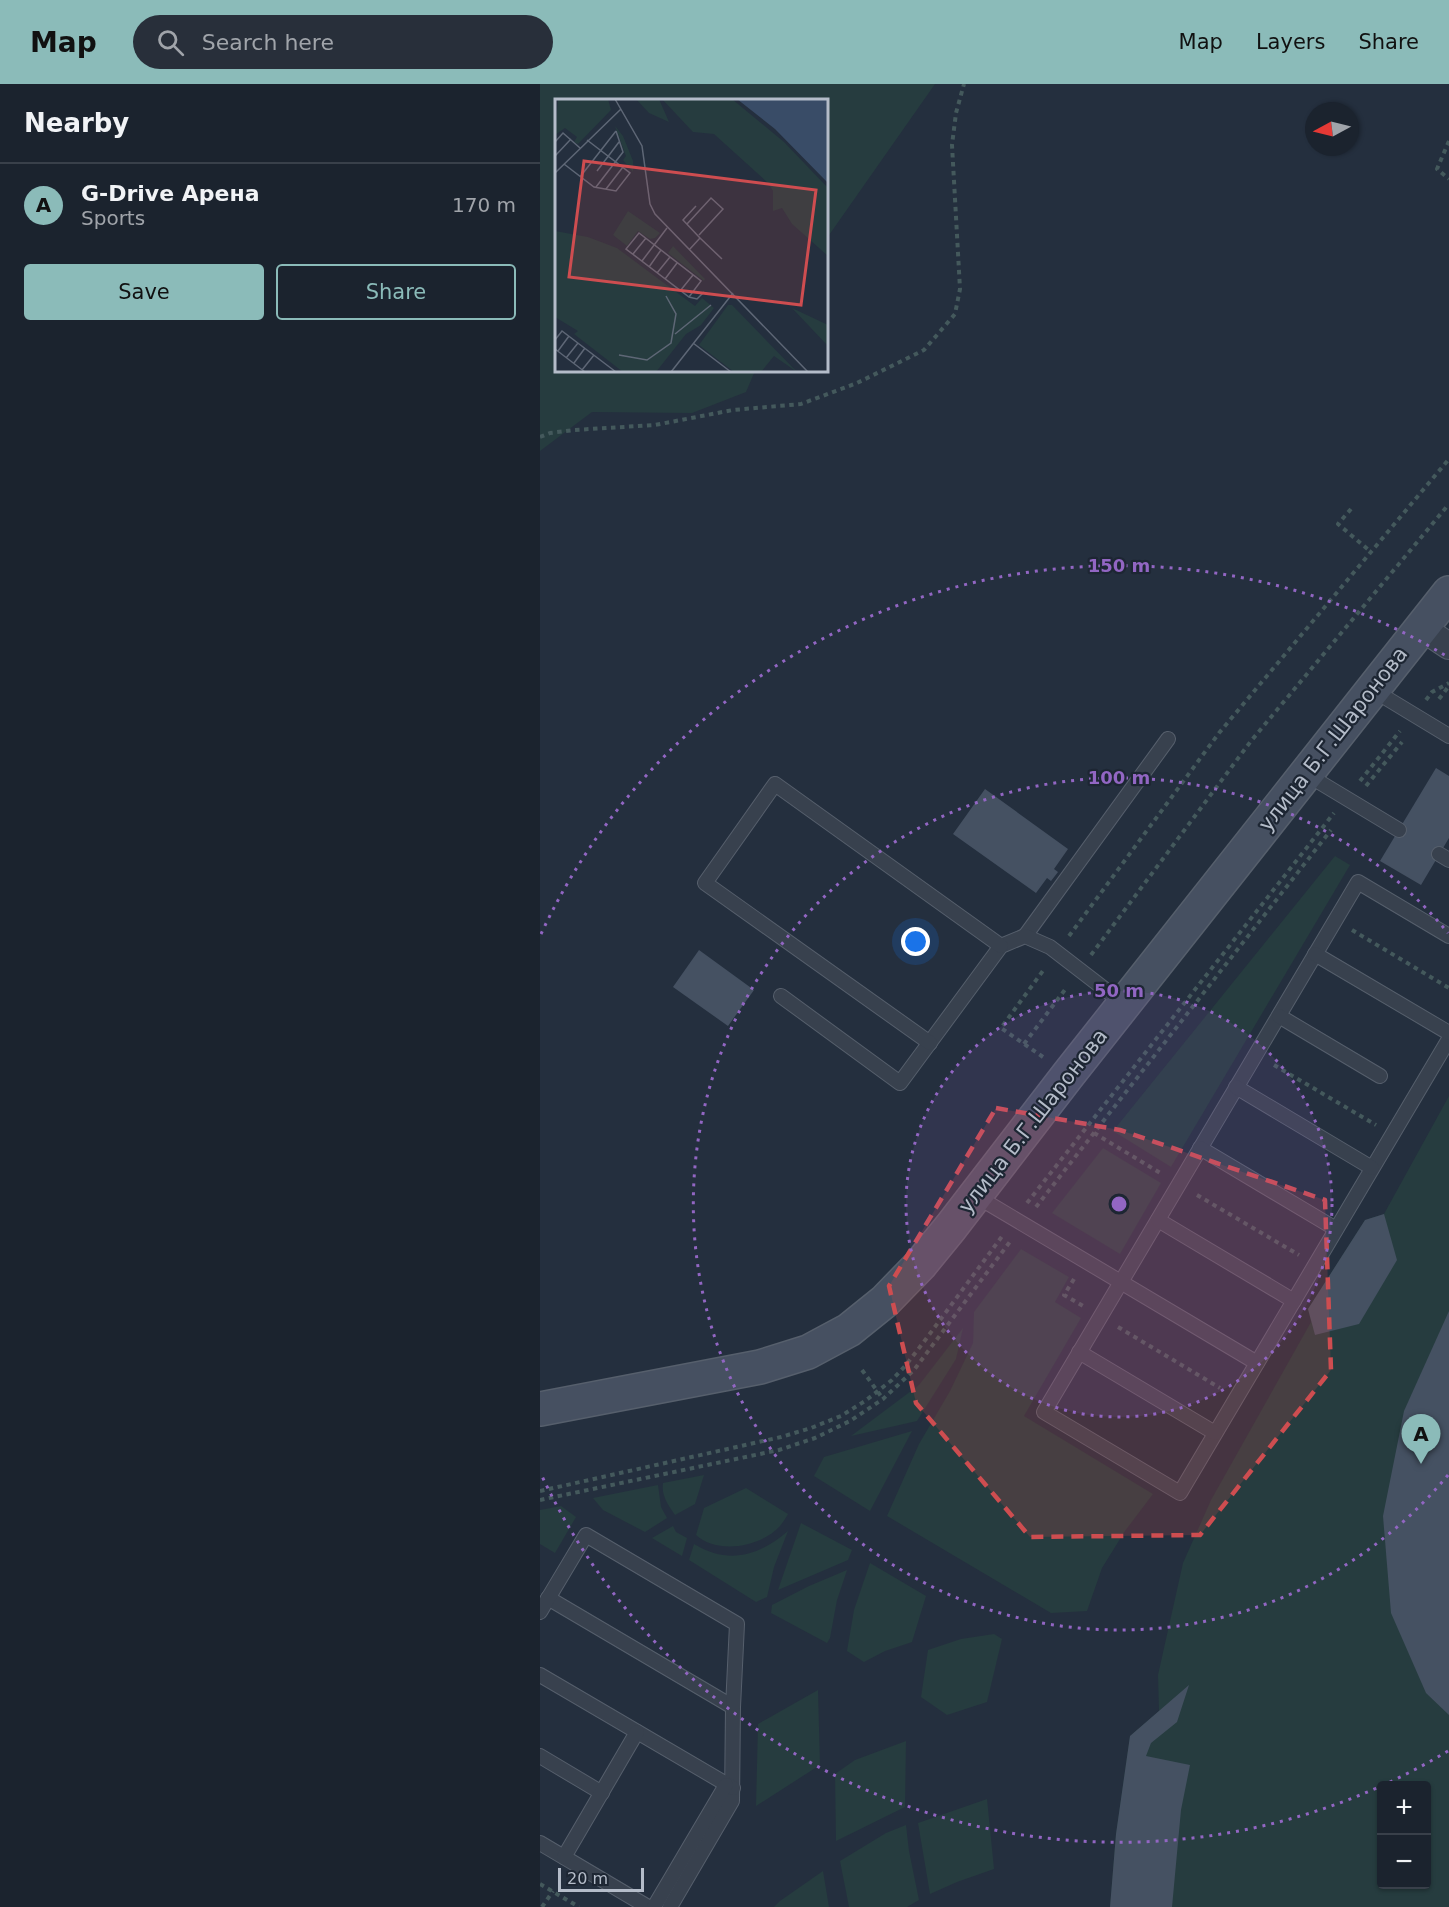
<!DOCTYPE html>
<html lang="en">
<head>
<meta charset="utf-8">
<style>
  :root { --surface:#1b232e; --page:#282f3a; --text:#f1f3f6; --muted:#a0a4aa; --line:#39404a; --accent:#8bbbb9 }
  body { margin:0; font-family:"DejaVu Sans",sans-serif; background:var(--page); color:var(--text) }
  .controls { position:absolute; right:18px; bottom:18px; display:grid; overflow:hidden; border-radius:6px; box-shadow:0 2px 4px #0004 }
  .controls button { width:54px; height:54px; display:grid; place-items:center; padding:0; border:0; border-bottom:2px solid var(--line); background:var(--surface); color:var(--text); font:30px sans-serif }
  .compass { position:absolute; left:765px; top:18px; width:54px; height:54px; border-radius:50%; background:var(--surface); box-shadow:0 2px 4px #0004; rotate:263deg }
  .scale { position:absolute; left:18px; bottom:15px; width:86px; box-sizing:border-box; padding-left:6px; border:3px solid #b4bcc9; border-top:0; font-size:16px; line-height:21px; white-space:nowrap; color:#b4bcc9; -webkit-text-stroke:4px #1d2633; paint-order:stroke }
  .you { position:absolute; left:376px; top:858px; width:21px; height:21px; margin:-15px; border:4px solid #fff; border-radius:50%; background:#1a73e8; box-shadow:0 0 0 9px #1a73e833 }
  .badge { display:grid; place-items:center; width:39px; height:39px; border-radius:50%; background:var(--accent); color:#111; font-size:20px; font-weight:700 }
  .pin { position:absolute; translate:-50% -50px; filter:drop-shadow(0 2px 3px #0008) }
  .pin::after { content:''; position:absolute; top:32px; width:21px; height:18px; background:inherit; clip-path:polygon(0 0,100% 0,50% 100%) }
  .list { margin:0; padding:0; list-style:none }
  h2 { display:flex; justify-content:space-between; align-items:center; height:78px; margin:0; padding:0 24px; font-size:26px }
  h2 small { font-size:20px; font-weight:400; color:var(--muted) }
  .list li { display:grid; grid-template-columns:39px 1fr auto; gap:18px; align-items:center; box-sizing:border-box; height:84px; padding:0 24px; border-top:2px solid var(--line) }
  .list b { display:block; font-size:22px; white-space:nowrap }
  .list p { margin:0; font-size:20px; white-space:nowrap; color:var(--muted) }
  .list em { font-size:20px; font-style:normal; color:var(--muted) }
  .actions { display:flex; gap:12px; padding:18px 24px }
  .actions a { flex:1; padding:14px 0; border:2px solid var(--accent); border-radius:6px; text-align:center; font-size:21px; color:var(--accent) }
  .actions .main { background:var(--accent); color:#111 }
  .icon { flex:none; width:33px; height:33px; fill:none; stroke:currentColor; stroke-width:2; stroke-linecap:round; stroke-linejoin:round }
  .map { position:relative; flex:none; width:909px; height:1823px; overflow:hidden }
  header { display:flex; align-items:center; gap:36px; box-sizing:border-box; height:84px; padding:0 30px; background:var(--accent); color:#111 }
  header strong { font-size:28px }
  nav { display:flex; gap:33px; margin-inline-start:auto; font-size:21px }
  .search { width:420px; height:54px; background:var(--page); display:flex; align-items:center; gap:15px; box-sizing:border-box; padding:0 21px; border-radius:33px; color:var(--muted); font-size:22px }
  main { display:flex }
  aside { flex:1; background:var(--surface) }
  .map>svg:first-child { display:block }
</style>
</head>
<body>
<header>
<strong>Map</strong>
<div class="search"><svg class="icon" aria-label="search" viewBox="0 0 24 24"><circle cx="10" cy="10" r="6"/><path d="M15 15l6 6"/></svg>Search here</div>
<nav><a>Map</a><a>Layers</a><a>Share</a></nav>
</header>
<main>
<aside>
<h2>Nearby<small></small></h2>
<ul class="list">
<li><span class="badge">A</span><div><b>G-Drive Арена</b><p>Sports</p></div><em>170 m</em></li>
</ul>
<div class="actions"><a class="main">Save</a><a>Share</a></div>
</aside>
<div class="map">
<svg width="909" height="1823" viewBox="0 0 909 1823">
  <rect width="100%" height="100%" fill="#242f3e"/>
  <!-- green -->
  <g fill="#263c3f" fill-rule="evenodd">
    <polygon points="0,0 395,0 287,154 286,16 16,16 16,286 215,287 206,308 152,329 52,328 0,367"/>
    <polygon points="795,772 810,781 631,1083 573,1047"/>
    <path d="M909 1012V1823H570L576 1750 590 1652 619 1627 618 1591 643 1479 671 1416 771 1238 768 1225 825 1136 844 1130ZM842 1702H886V1800H842Z"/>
    <polygon points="563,1064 621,1099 580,1170 512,1129"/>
    <polygon points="481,1165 529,1193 515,1218 541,1234 484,1332 613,1410 585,1447 562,1484 547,1527 511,1529 347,1432 379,1360 410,1307 433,1259 434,1228"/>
    <polygon points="423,1244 416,1275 377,1337 311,1352 379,1301"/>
    <polygon points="372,1347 330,1427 274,1392 284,1373"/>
    <path d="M164 1391 155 1420 135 1431C128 1421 121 1411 123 1399Z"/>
    <polygon points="118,1401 121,1423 127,1434 105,1448 63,1426 53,1414"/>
    <path d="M206 1404 248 1430C246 1434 243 1438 240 1442 221 1463 178 1471 156 1451L164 1424Z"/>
    <polygon points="21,1422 36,1433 15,1469 0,1460 0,1426"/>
    <polygon points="261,1439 312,1466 308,1476 238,1506"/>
    <polygon points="133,1442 136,1448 147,1454 142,1472 112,1454"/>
    <path d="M248 1447 234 1483 227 1513 216 1518 149 1476 154 1460C189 1481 219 1472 248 1447Z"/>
    <polygon points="330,1479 386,1512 372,1558 345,1567 324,1578 307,1567 314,1526"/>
    <polygon points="307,1486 297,1516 290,1554 287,1559 231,1529 232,1521 269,1502"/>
    <polygon points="454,1550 462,1555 447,1618 407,1631 381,1613 388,1566 421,1555"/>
    <polygon points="278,1606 280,1681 216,1722 218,1640"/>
    <polygon points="366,1657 365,1723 296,1757 295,1690 315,1676"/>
    <polygon points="447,1715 454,1785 417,1798 390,1810 378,1739"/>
    <polygon points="366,1741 369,1767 379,1816 367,1823 309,1823 300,1777 346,1749"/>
    <polygon points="283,1787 289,1823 234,1823 240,1817"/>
  </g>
  <!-- building -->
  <g fill="#455162">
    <polygon points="896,684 909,692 909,754 881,801 840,777"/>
    <polygon points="445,705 528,765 514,785 518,788 511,797 507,794 496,809 413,750"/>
    <polygon points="159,866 214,906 188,942 133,903"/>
    <polygon points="844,1130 857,1176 819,1240 775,1251 768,1225 825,1136"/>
    <polygon points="909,1227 909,1631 886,1609 851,1529 843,1432 864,1327"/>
    <polygon points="649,1601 637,1638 611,1659 606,1672 650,1681 641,1726 632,1823 570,1823 576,1750 590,1652"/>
  </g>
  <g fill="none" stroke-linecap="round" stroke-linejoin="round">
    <defs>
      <g id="service">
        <polyline points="833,606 909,652"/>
        <polyline points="766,690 859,746"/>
        <polyline points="899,770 909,776"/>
        <polyline points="485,852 628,655"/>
        <polyline points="909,852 818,798 504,1328 640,1409 909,955"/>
        <polyline points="775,870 909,949"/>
        <polyline points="241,912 360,999 461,862 485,852 510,863 584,920"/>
        <polyline points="739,932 840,992"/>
        <polyline points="390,959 165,799 235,700 461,862"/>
        <polyline points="696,1003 832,1084"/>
        <polyline points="660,1064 796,1145"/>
        <polyline points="436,1112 717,1279"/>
        <polyline points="618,1136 754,1217"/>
        <polyline points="539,1268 675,1349"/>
        <polyline points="8,1514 193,1623"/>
        <polyline points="0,1528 46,1451 197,1540 193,1623 192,1717 130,1823"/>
        <polyline points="0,1591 193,1704"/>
        <polyline points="0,1672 62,1709"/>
        <polyline points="0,1759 108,1823"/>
        <polyline points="24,1773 97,1648"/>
        <polyline points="114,1823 186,1701"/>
      </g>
      <polyline id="minor" points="882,544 909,562"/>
      <polyline id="secondary" points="0,1325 220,1283 268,1268 309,1246 345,1217 380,1181 411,1143 528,991 909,509"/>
    </defs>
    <!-- service casing -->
    <use href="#service" stroke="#565f6c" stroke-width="16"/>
    <!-- minor casing -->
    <use href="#minor" stroke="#565f6c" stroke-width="28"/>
    <!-- secondary casing -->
    <use href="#secondary" stroke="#565f6c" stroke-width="36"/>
    <!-- path -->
    <g stroke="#44595c" stroke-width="4" stroke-dasharray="4.5 4.5" stroke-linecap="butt">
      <polyline points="909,57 897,85 909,95"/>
      <polyline points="0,353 10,349 34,346 115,341 193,326 261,320 317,299 384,266 415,230 420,205 412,61 416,29 424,0"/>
      <polyline points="811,425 798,440 831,468"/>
      <polyline points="899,615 909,602"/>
      <polyline points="886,616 892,608 909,599"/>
      <polyline points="820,697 860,647"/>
      <polyline points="826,702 862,658"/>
      <polyline points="812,846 909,904"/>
      <polyline points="529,852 679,649 909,375"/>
      <polyline points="551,871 711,657 909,420"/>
      <polyline points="484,960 527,903"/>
      <polyline points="503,973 461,944 505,884"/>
      <polyline points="734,981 836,1041"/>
      <polyline points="554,1049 622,1090"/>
      <polyline points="657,1111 759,1171"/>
      <polyline points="487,1119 794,729"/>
      <polyline points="496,1123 791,746"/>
      <polyline points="534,1195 524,1211 543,1222"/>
      <polyline points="578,1243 680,1304"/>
      <polyline points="322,1286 343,1315"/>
      <polyline points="0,1407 241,1353 271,1344 301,1332 325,1317 352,1296 366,1281 386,1255 463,1151"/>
      <polyline points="0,1416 239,1366 275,1354 310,1337 343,1315 374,1286 472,1155"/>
      <polyline points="0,1800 39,1823"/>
      <polyline points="2,1823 13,1807"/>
    </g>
    <!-- service -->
    <use href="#service" stroke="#38414e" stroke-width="14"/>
    <!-- minor -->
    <use href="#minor" stroke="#38414e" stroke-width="26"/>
    <!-- secondary -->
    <use href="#secondary" stroke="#465061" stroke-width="33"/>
  </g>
  <!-- marked area -->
  <path fill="#ce4d50" fill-opacity="0.2" stroke="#ce4d50" stroke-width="4.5" stroke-dasharray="12 8" stroke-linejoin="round" d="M456 1024 580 1046 785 1116 791 1286 660 1451 490 1453 376 1319 349 1202Z"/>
  <!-- distance rings -->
  <circle cx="579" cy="1120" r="213" fill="#9266c3" fill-opacity=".12"/>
  <g fill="none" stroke="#9266c3" stroke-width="3" stroke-dasharray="3 6">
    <circle cx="579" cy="1120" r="213"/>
    <path d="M908 1391A426 426 0 1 1 908 849"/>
    <path d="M908 1667A638 638 0 0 1 1 1390M1 850A638 638 0 0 1 908 573"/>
  </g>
  <g text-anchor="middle" stroke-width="4.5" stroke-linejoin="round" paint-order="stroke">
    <!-- street labels -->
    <g font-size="21" fill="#b4bcc9" stroke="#1d2633">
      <text transform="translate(793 655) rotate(-52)" y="7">улица Б.Г.Шаронова</text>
      <text transform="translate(493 1037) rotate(-52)" y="7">улица Б.Г.Шаронова</text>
    </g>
  </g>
  <!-- overview -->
  <g transform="translate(15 15)">
    <rect width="273" height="273" fill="#242f3e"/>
    <path d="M3 0H53L56 11 23 45 19 43 22 38 10 29 0 36ZM81 0H104L114 23 94 14ZM107 0H177L229 43 273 89V157L237 125 227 109 218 112V92L213 84 159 35 138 33ZM60 27 68 37 78 62V73L68 61 71 57ZM73 112 105 134 100 139 95 140 83 132 72 147 58 136ZM0 132 33 138 62 149 140 207 147 199 159 209 146 226 131 235 101 273H68L19 235 23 232 0 218ZM118 147 150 180 149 182 113 154ZM173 206H177L242 273 219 257 206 273H179L144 246ZM237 209 273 226V247Z" fill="#263c3f"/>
    <path d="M182 0H273V84L220 30Z" fill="#394c67"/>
    <path fill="none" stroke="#5e6776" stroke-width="1.5" d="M60 0 87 47 95 105 100 115 253 273M0 43 8 34 25 49M0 57 16 40M9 65 39 88 61 92 75 74 32 41M42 72 64 43M0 74 66 10M25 78 61 32M41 88 68 53 61 32M51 90 68 68M132 125 156 99 168 110 144 136M145 139 167 160M134 151 145 139 128 121 141 107M78 155 91 139M87 162 112 129M94 168 106 151M102 174 115 158M110 180 122 164M125 192 138 176M134 198 146 182 84 134 71 150 134 198 142 200 149 193M120 235 156 206M0 241 7 232 61 273M138 244 176 273M0 250 30 273M3 252 14 237M64 256 92 261 116 244 121 215 111 197M11 259 23 244M19 264 30 249M27 271 39 256M116 273 178 194"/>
    <path fill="#ce4d50" fill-opacity="0.15" stroke="#ce4d50" stroke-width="3" d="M29 62 261 91 246 206 14 178Z"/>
    <rect width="273" height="273" fill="none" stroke="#b4bcc9" stroke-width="3"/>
  </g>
  <circle cx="579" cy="1120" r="9" fill="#9266c3" stroke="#1d2633" stroke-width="3"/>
  <g font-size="18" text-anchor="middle" font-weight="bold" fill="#9266c3" stroke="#1d2633" stroke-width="4.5" stroke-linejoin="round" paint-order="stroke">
    <text x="579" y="488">150 m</text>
    <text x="579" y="700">100 m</text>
    <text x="579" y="913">50 m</text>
  </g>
</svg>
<div class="controls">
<button>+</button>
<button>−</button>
</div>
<svg class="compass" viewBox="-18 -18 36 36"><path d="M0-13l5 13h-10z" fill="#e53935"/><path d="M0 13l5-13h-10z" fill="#a0a4aa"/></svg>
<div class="scale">20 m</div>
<div class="you"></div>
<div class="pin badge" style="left:881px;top:1380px">A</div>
</div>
</main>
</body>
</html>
